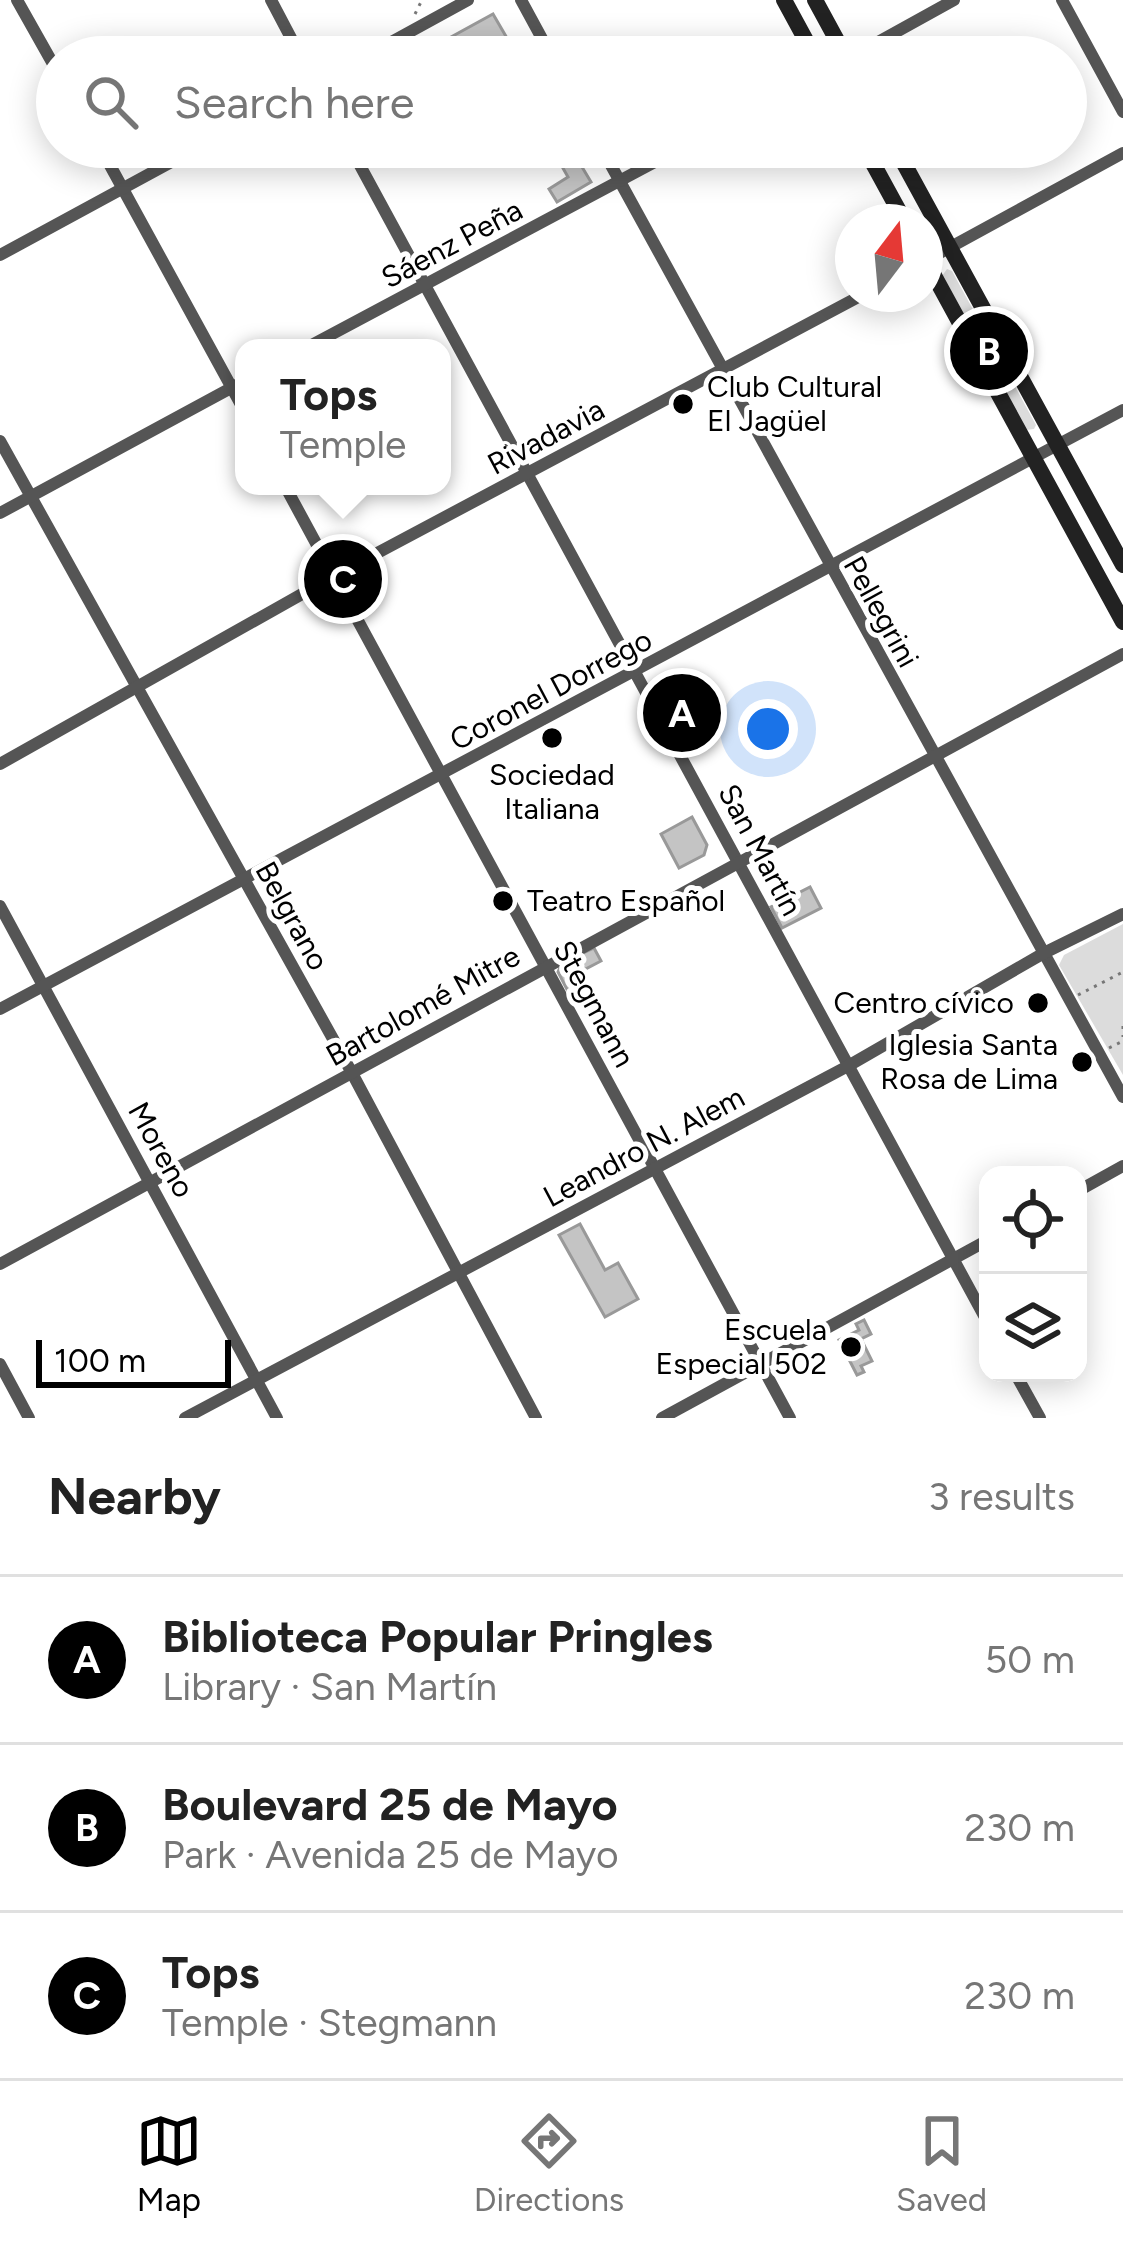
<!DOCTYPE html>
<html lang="en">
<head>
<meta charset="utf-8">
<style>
  :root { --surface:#fff; --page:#f2f2f2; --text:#222; --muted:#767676; --line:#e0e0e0; --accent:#000 }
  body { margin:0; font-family:Figtree,sans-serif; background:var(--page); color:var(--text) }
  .controls { position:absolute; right:36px; bottom:36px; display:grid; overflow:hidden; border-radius:24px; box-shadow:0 6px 30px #0003 }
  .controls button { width:108px; height:108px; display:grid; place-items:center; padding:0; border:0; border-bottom:3px solid var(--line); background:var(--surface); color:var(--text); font:60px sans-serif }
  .compass { position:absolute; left:835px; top:204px; width:108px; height:108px; border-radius:50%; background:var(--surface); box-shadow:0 6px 30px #0003; rotate:16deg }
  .scale { position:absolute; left:36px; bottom:30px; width:195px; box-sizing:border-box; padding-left:12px; border:6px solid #000; border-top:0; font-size:33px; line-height:42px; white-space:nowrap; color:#000; -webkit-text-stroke:9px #fff; paint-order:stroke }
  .you { position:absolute; left:768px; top:729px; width:42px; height:42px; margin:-30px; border:9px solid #fff; border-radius:50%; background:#1a73e8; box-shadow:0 0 0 18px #1a73e833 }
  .badge { display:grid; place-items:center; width:78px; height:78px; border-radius:50%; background:var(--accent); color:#fff; font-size:39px; font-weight:700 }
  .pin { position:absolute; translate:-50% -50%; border:6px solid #fff; box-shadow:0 3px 12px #0006 }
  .popup { position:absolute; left:235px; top:339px; width:216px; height:156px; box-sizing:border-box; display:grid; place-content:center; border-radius:24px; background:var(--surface); filter:drop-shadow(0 3px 9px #0005); font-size:39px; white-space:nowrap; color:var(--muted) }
  .popup b { font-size:45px; color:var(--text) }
  .popup::after { content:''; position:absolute; left:50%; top:100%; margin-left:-24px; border:24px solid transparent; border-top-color:var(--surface) }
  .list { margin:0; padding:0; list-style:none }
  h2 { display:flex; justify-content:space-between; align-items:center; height:156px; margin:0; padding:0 48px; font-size:51px }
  h2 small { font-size:39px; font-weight:400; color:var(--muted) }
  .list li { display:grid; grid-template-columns:78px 1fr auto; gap:36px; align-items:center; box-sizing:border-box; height:168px; padding:0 48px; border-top:3px solid var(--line) }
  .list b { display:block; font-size:45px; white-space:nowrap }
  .list p { margin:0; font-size:39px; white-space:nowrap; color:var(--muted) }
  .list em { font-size:39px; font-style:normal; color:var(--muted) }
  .icon { flex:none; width:66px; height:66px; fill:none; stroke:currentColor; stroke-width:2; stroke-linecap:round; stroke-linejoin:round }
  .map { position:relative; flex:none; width:1123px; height:1418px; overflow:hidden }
  .search { position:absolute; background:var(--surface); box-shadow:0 6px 30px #0003; left:36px; right:36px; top:36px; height:132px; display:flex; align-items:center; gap:30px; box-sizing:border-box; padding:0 42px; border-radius:66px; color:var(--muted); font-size:45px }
  .sheet { height:660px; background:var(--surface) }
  nav { display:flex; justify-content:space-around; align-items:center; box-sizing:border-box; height:168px; border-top:3px solid var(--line); background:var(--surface); font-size:33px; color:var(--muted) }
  nav a { display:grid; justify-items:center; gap:6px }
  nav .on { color:var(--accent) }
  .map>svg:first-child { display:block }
</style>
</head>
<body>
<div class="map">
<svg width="1123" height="1418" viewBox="0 0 1123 1418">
  <rect width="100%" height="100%" fill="#fff"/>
  <!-- green -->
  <g fill="#dcdcdc">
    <polygon points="947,269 952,271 1036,425 1034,429 1026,430 942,276"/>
    <polygon points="1123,924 1123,1075 1059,965 1064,955"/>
  </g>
  <!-- building -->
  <g fill="#c4c4c4" stroke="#999" stroke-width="3">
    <polygon points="493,14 518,57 498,57 487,39 474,47 480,57 463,57 451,37"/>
    <polygon points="551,147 570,147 591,182 557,202 549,189 568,177"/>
    <polygon points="692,817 707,845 704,855 679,868 661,834"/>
    <polygon points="810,887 821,908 782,928 771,907"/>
    <polygon points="594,948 601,961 582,971 593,993 574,1003 558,972 562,963"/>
    <polygon points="580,1224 605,1270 618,1263 638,1299 605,1317 559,1235"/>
    <polygon points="864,1320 871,1334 861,1339 872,1361 861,1366 864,1372 857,1375 839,1340 859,1330 856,1324"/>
  </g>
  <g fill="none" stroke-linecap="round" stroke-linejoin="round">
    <!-- path -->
    <g stroke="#777" stroke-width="3" stroke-dasharray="3 6" stroke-linecap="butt">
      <polyline points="415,14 422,0"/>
      <polyline points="1078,995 1123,972"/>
      <polyline points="1123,1026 1123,1037"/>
      <polyline points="1109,1048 1123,1041"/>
    </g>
    <!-- street -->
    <g stroke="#555" stroke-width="12">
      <polyline points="17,0 57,71"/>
      <polyline points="271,0 301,57"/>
      <polyline points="521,0 552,57"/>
      <polyline points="1062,0 1123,112"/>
      <polyline points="364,57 468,0"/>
      <polyline points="851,57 954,0"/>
      <polyline points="100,147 244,410"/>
      <polyline points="350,147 988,1323"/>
      <polyline points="601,147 1123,1097"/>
      <polyline points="0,255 199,147"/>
      <polyline points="925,261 1123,153"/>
      <polyline points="306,348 683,147"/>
      <polyline points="0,441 352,1073 536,1418"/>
      <polyline points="285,486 790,1418"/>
      <polyline points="0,513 244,381"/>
      <polyline points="0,764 334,576 864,294"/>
      <polyline points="0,906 277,1418"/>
      <polyline points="0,1009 1123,410"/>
      <polyline points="1078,1191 1123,1166"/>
      <polyline points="0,1264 1123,654"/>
      <polyline points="0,1364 29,1418"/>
      <polyline points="1015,1373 1040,1418"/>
      <polyline points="185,1418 848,1066 1044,953 1123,914"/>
      <polyline points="662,1418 988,1240"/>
    </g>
    <!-- secondary -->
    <g stroke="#222" stroke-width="16">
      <polyline points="784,0 815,57"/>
      <polyline points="815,0 846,57"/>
      <polyline points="864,147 905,222"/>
      <polyline points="895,147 1123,565"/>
      <polyline points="925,259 1123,622"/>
    </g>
  </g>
  <!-- markers -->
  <g fill="#000" stroke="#fff" stroke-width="4.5">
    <circle cx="683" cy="404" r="12"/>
    <circle cx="552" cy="738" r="12"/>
    <circle cx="503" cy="901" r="12"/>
    <circle cx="1038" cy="1003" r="12"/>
    <circle cx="1082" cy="1062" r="12"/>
    <circle cx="851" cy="1347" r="12"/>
  </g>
  <g text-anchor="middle" stroke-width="10" stroke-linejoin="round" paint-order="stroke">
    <!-- street labels -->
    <g font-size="30" fill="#000" stroke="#fff">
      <text transform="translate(452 244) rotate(-28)" y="10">Sáenz Peña</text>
      <text transform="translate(546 437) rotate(-28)" y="10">Rivadavia</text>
      <text transform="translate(881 612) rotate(61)" y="10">Pellegrini</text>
      <text transform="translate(551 690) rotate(-28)" y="10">Coronel Dorrego</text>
      <text transform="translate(760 850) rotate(62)" y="10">San Martín</text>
      <text transform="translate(292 916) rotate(61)" y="10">Belgrano</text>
      <text transform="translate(594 1004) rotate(62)" y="10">Stegmann</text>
      <text transform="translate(423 1006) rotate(-29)" y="10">Bartolomé Mitre</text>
      <text transform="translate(644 1147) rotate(-28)" y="10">Leandro N. Alem</text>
      <text transform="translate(161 1150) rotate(61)" y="10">Moreno</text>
    </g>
    <!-- poi labels -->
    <g font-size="30" fill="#000" stroke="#fff" text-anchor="end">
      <text x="707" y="397" text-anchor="start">Club Cultural<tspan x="707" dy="34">El Jagüel</tspan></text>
      <text x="552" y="785" text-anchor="middle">Sociedad<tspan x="552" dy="34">Italiana</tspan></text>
      <text x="527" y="911" text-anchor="start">Teatro Español</text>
      <text x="1014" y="1013">Centro cívico</text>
      <text x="1058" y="1055">Iglesia Santa<tspan x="1058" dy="34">Rosa de Lima</tspan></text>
      <text x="827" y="1340">Escuela<tspan x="827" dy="34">Especial 502</tspan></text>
    </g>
  </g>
</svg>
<div class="controls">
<button><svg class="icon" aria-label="locate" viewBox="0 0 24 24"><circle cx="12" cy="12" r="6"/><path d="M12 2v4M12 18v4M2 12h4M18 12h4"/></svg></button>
<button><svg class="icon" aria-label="layers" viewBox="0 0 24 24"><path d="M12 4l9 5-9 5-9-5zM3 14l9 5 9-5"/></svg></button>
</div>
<svg class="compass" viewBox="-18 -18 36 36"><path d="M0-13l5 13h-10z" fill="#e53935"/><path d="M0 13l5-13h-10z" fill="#767676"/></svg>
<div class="scale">100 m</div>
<div class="you"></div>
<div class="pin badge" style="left:682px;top:713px">A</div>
<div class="pin badge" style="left:989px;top:351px">B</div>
<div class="pin badge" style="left:343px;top:579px">C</div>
<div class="popup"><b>Tops</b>Temple</div>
<div class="search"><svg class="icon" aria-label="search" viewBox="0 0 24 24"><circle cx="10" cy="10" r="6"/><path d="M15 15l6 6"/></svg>Search here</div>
</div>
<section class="sheet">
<h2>Nearby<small>3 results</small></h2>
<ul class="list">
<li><span class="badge">A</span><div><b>Biblioteca Popular Pringles</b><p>Library · San Martín</p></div><em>50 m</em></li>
<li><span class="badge">B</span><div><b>Boulevard 25 de Mayo</b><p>Park · Avenida 25 de Mayo</p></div><em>230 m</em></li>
<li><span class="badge">C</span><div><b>Tops</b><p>Temple · Stegmann</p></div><em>230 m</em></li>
</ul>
</section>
<nav>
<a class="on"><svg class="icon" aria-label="map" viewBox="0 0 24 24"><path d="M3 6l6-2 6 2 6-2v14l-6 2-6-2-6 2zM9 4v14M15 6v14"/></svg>Map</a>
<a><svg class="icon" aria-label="directions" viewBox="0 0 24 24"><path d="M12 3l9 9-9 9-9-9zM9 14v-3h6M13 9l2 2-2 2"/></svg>Directions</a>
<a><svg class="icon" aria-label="saved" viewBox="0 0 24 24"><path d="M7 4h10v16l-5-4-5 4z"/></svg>Saved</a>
</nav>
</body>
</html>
